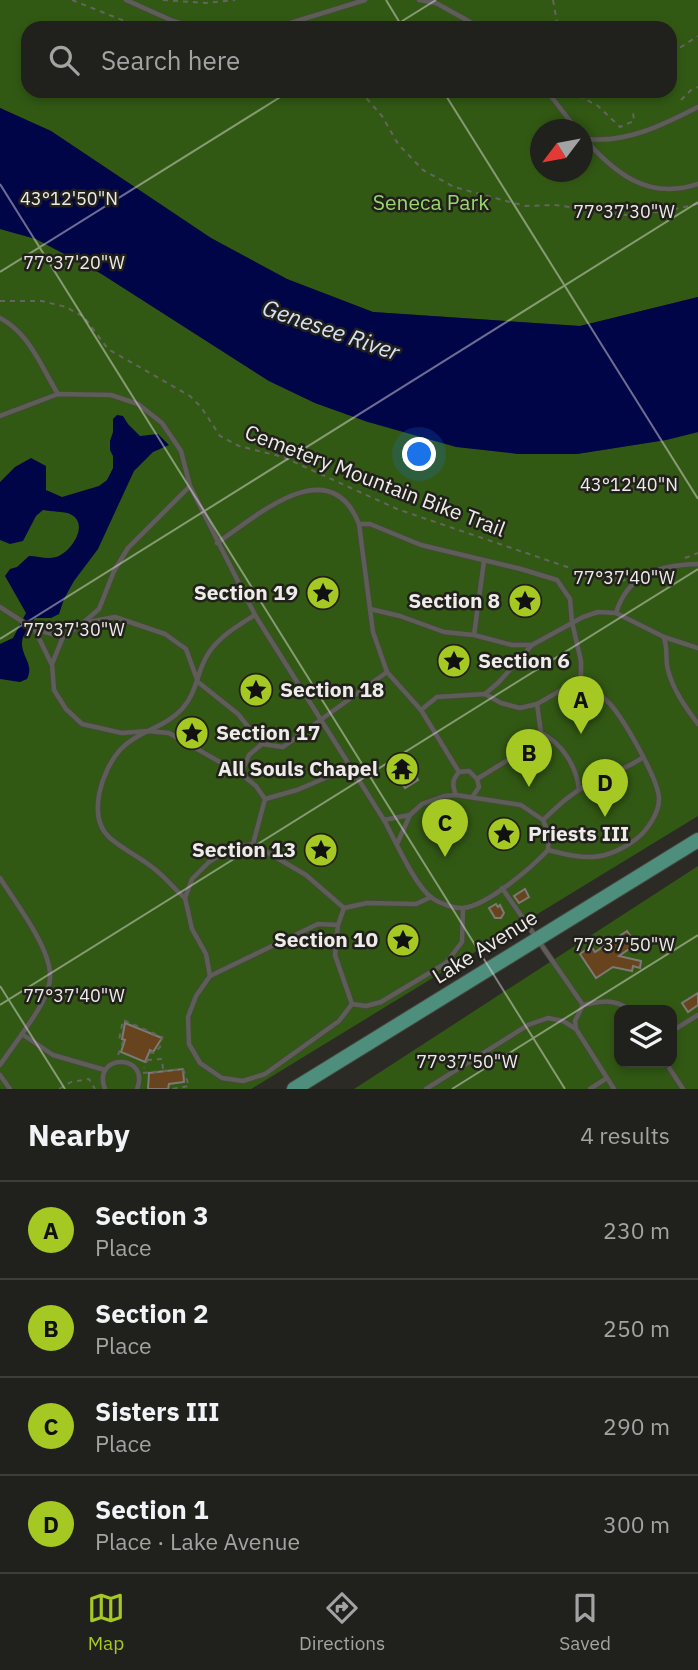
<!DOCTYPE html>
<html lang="en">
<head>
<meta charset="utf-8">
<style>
  :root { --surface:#20201c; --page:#2d2d29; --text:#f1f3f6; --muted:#a2a3a3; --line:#3d3e3b; --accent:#a5c822 }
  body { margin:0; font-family:"IBM Plex Sans",sans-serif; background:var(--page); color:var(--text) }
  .controls { position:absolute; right:21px; bottom:21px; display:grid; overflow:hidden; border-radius:14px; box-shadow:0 4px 10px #0003 }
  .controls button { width:63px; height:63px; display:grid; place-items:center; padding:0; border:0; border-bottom:2px solid var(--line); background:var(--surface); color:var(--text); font:35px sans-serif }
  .compass { position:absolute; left:530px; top:119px; width:63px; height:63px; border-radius:50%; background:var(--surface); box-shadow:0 4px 10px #0003; rotate:238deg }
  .you { position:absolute; left:420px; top:455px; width:24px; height:24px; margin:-18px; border:5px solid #fff; border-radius:50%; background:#1a73e8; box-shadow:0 0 0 10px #1a73e833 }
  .badge { display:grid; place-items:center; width:46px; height:46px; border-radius:50%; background:var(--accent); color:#111; font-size:23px; font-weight:700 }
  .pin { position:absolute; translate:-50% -58px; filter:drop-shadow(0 2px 4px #0008) }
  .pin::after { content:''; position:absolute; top:37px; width:24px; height:21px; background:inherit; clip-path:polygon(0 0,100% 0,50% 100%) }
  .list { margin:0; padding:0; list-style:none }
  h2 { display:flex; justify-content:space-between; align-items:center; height:91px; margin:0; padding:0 28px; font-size:30px }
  h2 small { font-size:23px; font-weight:400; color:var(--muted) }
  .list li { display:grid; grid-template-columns:46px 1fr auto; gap:21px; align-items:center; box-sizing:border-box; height:98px; padding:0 28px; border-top:2px solid var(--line) }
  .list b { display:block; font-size:26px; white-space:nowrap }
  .list p { margin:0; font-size:23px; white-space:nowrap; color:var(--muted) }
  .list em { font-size:23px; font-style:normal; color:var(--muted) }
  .icon { flex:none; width:38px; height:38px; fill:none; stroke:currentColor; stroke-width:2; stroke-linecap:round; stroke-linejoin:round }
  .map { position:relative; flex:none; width:698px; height:1089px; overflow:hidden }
  .search { position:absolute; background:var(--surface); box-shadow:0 4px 10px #0003; left:21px; right:21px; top:21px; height:77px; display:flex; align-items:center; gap:18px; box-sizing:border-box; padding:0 24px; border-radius:21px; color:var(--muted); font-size:26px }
  .sheet { height:483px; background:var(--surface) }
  nav { display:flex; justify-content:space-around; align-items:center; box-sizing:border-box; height:98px; border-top:2px solid var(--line); background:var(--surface); font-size:19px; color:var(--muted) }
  nav a { display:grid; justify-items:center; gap:4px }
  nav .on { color:var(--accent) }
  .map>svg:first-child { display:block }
</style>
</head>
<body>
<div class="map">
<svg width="698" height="1089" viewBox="0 0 698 1089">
  <rect width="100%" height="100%" fill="#2b2a25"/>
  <!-- green -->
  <g fill="#325914" fill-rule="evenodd">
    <path d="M0 0H698V297L580 326 373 312 287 279 211 238 51 131 0 108ZM28 28H670V91H28ZM540 130H582V172H540Z"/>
    <polygon points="0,229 36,239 100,273 269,381 315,403 368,422 518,454 577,454 666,440 698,432 698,816 251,1089 0,1089"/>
    <path d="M698 866V1089H354ZM619 1010H672V1063H619Z"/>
  </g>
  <!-- water -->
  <g fill="#000548">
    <polygon points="0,108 51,131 211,238 287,279 373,312 580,326 698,297 698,432 666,440 577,454 518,454 456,447 368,422 315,403 269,381 100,273 36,239 0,229"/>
    <path d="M117 415 123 416 128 424 140 436 158 434 169 445 153 452 134 471 98 549 74 581 64 599 59 614 51 618H35C30 626 21 636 22 645 23 658 34 665 27 679L20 682 0 679V644L13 638 26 613 5 576 10 569 17 567 29 556C38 556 47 560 56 557 70 553 91 524 70 514 64 511 51 512 43 510L36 516 23 541 10 544 0 540V482L15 467 31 458 46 466V490L62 497 99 486 107 480 113 468V456L110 450V441L113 432V419Z"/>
  </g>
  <!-- building -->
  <g fill="#67441e" stroke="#7e7975" stroke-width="2">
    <polygon points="402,754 418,780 405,788 389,762"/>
    <polygon points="525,889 529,897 519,903 514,896"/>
    <polygon points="496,904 498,907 500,905 504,913 501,918 495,918 489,908"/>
    <polygon points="627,931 636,944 619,956 641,961 640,968 633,966 632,971 613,967 596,978 580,954 591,946 595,952"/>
    <polygon points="698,993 698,1005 688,1012 682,1003"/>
    <polygon points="125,1023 162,1038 153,1052 150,1050 145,1062 121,1052 125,1040 122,1039"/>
    <polygon points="183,1069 184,1082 169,1084 168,1089 148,1089 149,1073"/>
  </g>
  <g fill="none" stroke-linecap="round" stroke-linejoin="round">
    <defs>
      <g id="lane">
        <polyline points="126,0 173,21 196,28"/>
        <polyline points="419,0 436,3 481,28"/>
        <polyline points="274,28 365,0"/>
        <polyline points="547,91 577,130"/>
        <path d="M582 136C614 173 648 201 698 184"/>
        <path d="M587 139C627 143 663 125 698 107"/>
        <path d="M0 318C30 334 40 365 58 394"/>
        <polyline points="0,416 58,394 111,395 138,404 162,423 181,451 190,486 255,615 384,820 410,815"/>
        <path d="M359 524H370L421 545 521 569 557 580 570 599 572 622 581 661V679C589 688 598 692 606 700 621 713 659 780 659 799 659 814 646 832 635 840 603 863 584 859 548 850"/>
        <path d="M217 543C258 515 330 450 359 524L373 632 387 672 421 710 459 772"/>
        <polyline points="0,607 34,629 63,637"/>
        <polyline points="370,609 400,616 444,632 474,635 512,645 532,645 583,617 598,612 616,613 664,637 698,648"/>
        <path d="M616 613C628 573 661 565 698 564"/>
        <polyline points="84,622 99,609 114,571 128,548 190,486"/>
        <polyline points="35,630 51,663"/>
        <polyline points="474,635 484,561"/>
        <path d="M664 638C668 649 665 659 668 670 673 690 686 708 698 724"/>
        <polyline points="387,672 283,747 262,744 238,714 198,682 186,649 165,634 115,617 83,623 63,637 52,664 54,690 66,709 82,724 122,733 148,731 169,733 241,774 256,786 265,799 253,844 231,848 209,862 192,879 185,898 192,929 206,954 210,976 196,996 188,1017 189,1044 200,1063 222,1078 243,1081 265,1074 339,1021 352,1004 335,955 338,925 344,908 367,903 416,904 431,897"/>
        <polyline points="485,694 499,682 531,646"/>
        <polyline points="537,704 541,733"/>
        <polyline points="421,710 437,697 485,694 501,703 520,708 537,704 581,679"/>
        <polyline points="241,774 249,755 262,744"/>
        <path d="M477 779 516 755 532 738 541 733C562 743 577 767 579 790"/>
        <path d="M456 795C452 785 452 780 459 772L469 771 477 779 479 787 473 796"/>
        <polyline points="265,799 297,790 351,767"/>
        <path d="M384 820C395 840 415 886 432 898 439 903 455 909 463 908 487 906 532 867 548 850L549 834 543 820 521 805 456 795 444 796 422 804 410 815 397 844"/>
        <path d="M543 820C557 807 570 794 587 785 605 775 625 770 642 758"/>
        <polyline points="253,844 306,875 344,908"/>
        <path d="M0 878C15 902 50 947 50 975 51 995 32 1019 22 1034"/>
        <polyline points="502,888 583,1005"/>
        <path d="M185 898C175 890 168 880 158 872 144 859 125 851 110 838 86 817 102 770 120 750 137 731 165 728 182 709 194 696 196 681 202 666 211 641 234 628 255 615"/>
        <polyline points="210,976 318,924 338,925"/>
        <polyline points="352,1004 366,1006 381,1002 446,963 462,942 463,908"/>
        <path d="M576 1028 575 1021 583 1005C601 1001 614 998 630 1010"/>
        <polyline points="672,1031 698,1015"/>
        <polyline points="666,1063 683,1089"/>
        <polyline points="0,1065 22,1034 53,1055 105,1070"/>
        <polyline points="0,1075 10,1089"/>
        <path d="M105 1089C91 1053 151 1053 137 1089"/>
        <polyline points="426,1089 528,1025 548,1018 563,1021 576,1029 614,1089"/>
        <polyline points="590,1089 607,1078"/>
      </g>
      <polyline id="primary" points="294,1089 698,840"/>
    </defs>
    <!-- lane casing -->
    <use href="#lane" stroke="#474743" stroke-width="6"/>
    <!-- primary casing -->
    <use href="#primary" stroke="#474743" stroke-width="16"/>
    <!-- path -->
    <g stroke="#656460" stroke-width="2" stroke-dasharray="5 5" stroke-linecap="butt">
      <polyline points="72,0 142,28"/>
      <polyline points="163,0 206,3 235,0"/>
      <polyline points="553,0 558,28"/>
      <polyline points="670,48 681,47 698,36"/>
      <polyline points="360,91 382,116 398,144 423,170 454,187 525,206 555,205 626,215 666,211 698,204"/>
      <polyline points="570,91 598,106 620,127 634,121 633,112"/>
      <polyline points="681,100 691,90 698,87"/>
      <polyline points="0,301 42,301 66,307 84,317 108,349 190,396 201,407 220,436 239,446 283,457 397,509 576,570 619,582 630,578"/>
      <polyline points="685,558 698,553"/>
      <polyline points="118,1055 123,1042 119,1040 123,1020 162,1037 160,1047 154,1053 151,1052 144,1068"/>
      <polyline points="147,1060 162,1059 163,1069"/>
      <polyline points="143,1073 183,1069 189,1086 172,1089"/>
      <polyline points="59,1089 71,1082 89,1079 95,1089"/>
    </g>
    <!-- lane -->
    <use href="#lane" stroke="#5e5d57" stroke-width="4.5"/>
    <!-- primary -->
    <use href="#primary" stroke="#4d8e7c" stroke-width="14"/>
  </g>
  <!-- ticks -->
  <path fill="none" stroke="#edece9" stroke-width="2" stroke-opacity="0.45" d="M386 0 403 28M391 28 436 0M443 91 698 499M0 184 565 1089M0 272 290 91M0 639 698 202M0 986 65 1089M0 1005 698 569M452 1089 698 935"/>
  <!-- icons -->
  <defs>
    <symbol id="sight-disc" viewBox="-11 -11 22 22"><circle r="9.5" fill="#a5c822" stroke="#21201b"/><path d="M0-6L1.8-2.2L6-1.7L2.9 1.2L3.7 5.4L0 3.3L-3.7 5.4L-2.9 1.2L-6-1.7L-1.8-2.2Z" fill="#111"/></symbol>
    <symbol id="temple-disc" viewBox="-11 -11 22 22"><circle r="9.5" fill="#a5c822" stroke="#21201b"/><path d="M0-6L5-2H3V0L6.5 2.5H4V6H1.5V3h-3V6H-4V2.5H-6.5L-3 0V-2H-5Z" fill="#111"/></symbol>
  </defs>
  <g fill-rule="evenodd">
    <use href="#sight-disc" x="304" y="574" width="38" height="38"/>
    <use href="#sight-disc" x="506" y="582" width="38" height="38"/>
    <use href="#sight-disc" x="435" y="642" width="38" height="38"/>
    <use href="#sight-disc" x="237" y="671" width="38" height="38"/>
    <use href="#sight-disc" x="173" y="714" width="38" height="38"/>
    <use href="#temple-disc" x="383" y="750" width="38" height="38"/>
    <use href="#sight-disc" x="485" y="815" width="38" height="38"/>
    <use href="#sight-disc" x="302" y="831" width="38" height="38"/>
    <use href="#sight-disc" x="384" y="921" width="38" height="38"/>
  </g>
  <g text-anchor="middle" stroke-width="5" stroke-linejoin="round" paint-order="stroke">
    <!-- park labels -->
    <g font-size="21" fill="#98d66f" stroke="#21201b">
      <text x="431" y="210">Seneca Park</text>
    </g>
    <!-- street labels -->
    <g font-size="21" fill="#edece9" stroke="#21201b">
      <text transform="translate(375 481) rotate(21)" y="7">Cemetery Mountain Bike Trail</text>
      <text transform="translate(485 947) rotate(-32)" y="7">Lake Avenue</text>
    </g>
    <!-- poi labels -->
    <g font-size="21" font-weight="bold" fill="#edece9" stroke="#21201b" text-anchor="end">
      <text x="298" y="600">Section 19</text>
      <text x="500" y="608">Section 8</text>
      <text x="478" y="668" text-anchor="start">Section 6</text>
      <text x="280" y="697" text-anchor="start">Section 18</text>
      <text x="216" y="740" text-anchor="start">Section 17</text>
      <text x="378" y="776">All Souls Chapel</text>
      <text x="528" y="841" text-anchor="start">Priests III</text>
      <text x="296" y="857">Section 13</text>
      <text x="378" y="947">Section 10</text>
    </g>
    <!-- water labels -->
    <g font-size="23" font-style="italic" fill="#d7e1f5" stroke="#21201b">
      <text transform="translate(331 330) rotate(19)" y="8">Genesee River</text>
    </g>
  </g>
  <g font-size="18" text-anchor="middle" fill="#edece9" stroke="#21201b" stroke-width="5" stroke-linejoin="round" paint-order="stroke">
    <text x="69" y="205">43°12'50"N</text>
    <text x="624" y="218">77°37'30"W</text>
    <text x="74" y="269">77°37'20"W</text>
    <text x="629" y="491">43°12'40"N</text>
    <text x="624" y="584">77°37'40"W</text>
    <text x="74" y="636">77°37'30"W</text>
    <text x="624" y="951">77°37'50"W</text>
    <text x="74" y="1002">77°37'40"W</text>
    <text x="467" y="1068">77°37'50"W</text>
  </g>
</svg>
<div class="controls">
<button><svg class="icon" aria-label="layers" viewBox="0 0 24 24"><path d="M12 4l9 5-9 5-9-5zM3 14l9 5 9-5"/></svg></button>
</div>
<svg class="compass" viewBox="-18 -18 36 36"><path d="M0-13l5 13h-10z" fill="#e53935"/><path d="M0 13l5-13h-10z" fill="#a2a3a3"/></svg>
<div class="you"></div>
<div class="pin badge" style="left:581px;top:734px">A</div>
<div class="pin badge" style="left:529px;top:787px">B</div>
<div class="pin badge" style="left:445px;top:857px">C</div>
<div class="pin badge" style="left:605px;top:817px">D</div>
<div class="search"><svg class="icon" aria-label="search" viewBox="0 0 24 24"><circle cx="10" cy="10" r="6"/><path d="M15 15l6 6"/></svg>Search here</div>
</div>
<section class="sheet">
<h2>Nearby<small>4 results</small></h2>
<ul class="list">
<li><span class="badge">A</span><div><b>Section 3</b><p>Place</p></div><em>230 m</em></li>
<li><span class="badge">B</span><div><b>Section 2</b><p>Place</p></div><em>250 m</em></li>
<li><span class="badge">C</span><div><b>Sisters III</b><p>Place</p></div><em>290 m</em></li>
<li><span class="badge">D</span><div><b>Section 1</b><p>Place · Lake Avenue</p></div><em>300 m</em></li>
</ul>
</section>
<nav>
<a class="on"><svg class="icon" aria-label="map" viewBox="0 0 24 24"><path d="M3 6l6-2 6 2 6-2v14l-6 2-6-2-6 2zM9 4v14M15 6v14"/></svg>Map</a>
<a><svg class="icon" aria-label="directions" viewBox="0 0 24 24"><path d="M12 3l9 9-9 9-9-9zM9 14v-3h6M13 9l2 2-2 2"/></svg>Directions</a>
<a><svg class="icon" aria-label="saved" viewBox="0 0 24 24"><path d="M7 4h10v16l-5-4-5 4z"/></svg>Saved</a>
</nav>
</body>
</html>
